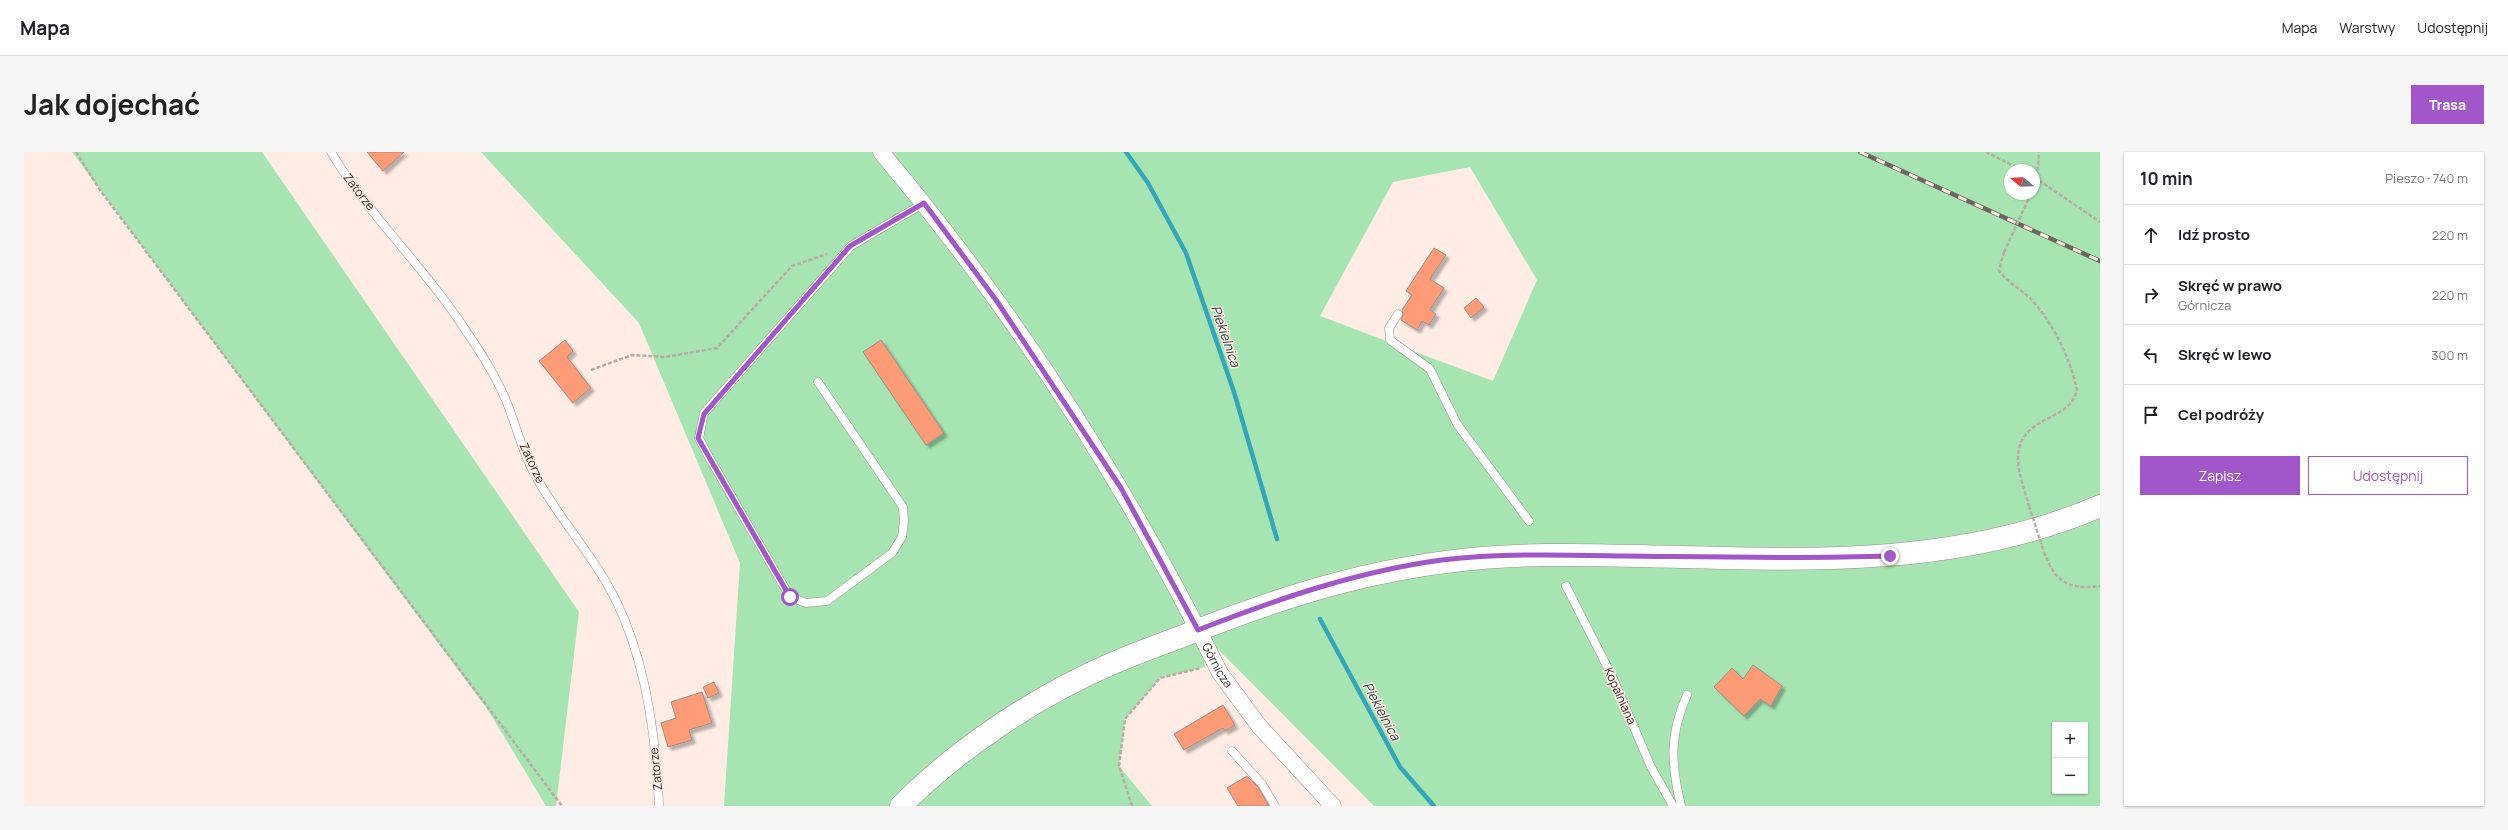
<!DOCTYPE html>
<html lang="pl">
<head>
<meta charset="utf-8">
<style>
  :root { --surface:#fff; --page:#f6f6f6; --text:#202124; --muted:#757577; --line:#e0e0e0; --accent:#a156c9 }
  body { margin:0; font-family:Manrope,sans-serif; background:var(--page); color:var(--text) }
  .controls { position:absolute; right:12px; bottom:12px; display:grid; overflow:hidden; border-radius:0px; box-shadow:0 1px 3px #0004 }
  .controls button { width:36px; height:36px; display:grid; place-items:center; padding:0; border:0; border-bottom:1px solid var(--line); background:var(--surface); color:var(--text); font:20px sans-serif }
  .compass { position:absolute; left:1980px; top:12px; width:36px; height:36px; border-radius:50%; background:var(--surface); box-shadow:0 1px 3px #0004; rotate:289deg }
  .stop { position:absolute; width:12px; height:12px; margin:-9px; border:3px solid #a156c9; border-radius:50%; background:#fff }
  .stop.end { background:#a156c9; border-color:#fff; box-shadow:0 1px 4px #0008 }
  .list { margin:0; padding:0; list-style:none }
  h2 { display:flex; justify-content:space-between; align-items:center; height:52px; margin:0; padding:0 16px; font-size:17px }
  h2 small { font-size:13px; font-weight:400; color:var(--muted) }
  .list li { display:grid; grid-template-columns:26px 1fr auto; gap:12px; align-items:center; box-sizing:border-box; height:60px; padding:0 16px; border-top:1px solid var(--line) }
  .list b { display:block; font-size:15px; white-space:nowrap }
  .list p { margin:0; font-size:13px; white-space:nowrap; color:var(--muted) }
  .list em { font-size:13px; font-style:normal; color:var(--muted) }
  .actions { display:flex; gap:8px; padding:12px 16px }
  .actions a { flex:1; padding:9px 0; border:1px solid var(--accent); border-radius:0px; text-align:center; font-size:14px; color:var(--accent) }
  .actions .main { background:var(--accent); color:#fff }
  .icon { flex:none; width:22px; height:22px; fill:none; stroke:currentColor; stroke-width:2; stroke-linecap:round; stroke-linejoin:round }
  .map { position:relative; flex:none; width:2076px; height:654px; overflow:hidden; border-radius:0px }
  header { display:flex; align-items:center; gap:24px; box-sizing:border-box; height:56px; padding:0 20px; background:var(--surface); border-bottom:1px solid var(--line) }
  header strong { font-size:19px }
  nav { display:flex; gap:22px; margin-inline-start:auto; font-size:14px }
  .intro { display:flex; align-items:center; justify-content:space-between; box-sizing:border-box; height:96px; padding:0 24px }
  h1 { margin:0; font-size:28px }
  .button { padding:10px 18px; border-radius:0px; background:var(--accent); color:#fff; font-size:14px; font-weight:700 }
  main { display:flex; gap:24px; padding:0 24px }
  aside { flex:1; background:var(--surface); border-radius:0px; box-shadow:0 1px 3px #0004 }
  .map>svg:first-child { display:block }
</style>
</head>
<body>
<header>
<strong>Mapa</strong>
<nav><a>Mapa</a><a>Warstwy</a><a>Udostępnij</a></nav>
</header>
<div class="intro"><h1>Jak dojechać</h1><a class="button">Trasa</a></div>
<main>
<div class="map">
<svg width="2076" height="654" viewBox="0 0 2076 654">
  <defs>
    <filter id="shadow"><feDropShadow dx="3.5" dy="3.5" stdDeviation="1" flood-color="#0004"/></filter>
  </defs>
  <rect width="100%" height="100%" fill="#feece5"/>
  <!-- green -->
  <g fill="#a6e4b2" fill-rule="evenodd">
    <polygon points="48,0 238,0 555,460 532,654 522,654 464,558"/>
    <path d="M457 0H2076V654H1350L1175 478 1181 515 1136 526 1101 567 1095 614 1128 654H700L716 411 615 171ZM1446 15 1513 128 1469 229 1296 164 1369 30ZM1986 18H2010V42H1986ZM2031 573H2061V639H2031Z"/>
  </g>
  <g fill="none" stroke-linecap="round" stroke-linejoin="round">
    <!-- stream -->
    <g stroke="#34a6b9" stroke-width="4.5">
      <polyline points="1102,0 1124,31 1162,101 1210,240 1253,387"/>
      <polyline points="1296,467 1376,615 1410,654"/>
    </g>
  </g>
  <!-- building -->
  <g fill="#fc9b75" stroke="#9d8d87" filter="url(#shadow)">
    <polygon points="343,0 380,0 359,19"/>
    <polygon points="1410,96 1422,103 1406,127 1420,136 1406,158 1412,162 1405,173 1398,169 1393,178 1377,168 1379,163 1378,158 1388,143 1382,139"/>
    <polygon points="1452,146 1460,155 1447,166 1440,156"/>
    <polygon points="541,188 549,199 543,205 567,236 549,251 515,209"/>
    <polygon points="857,188 920,281 902,293 839,200"/>
    <polygon points="1729,513 1758,534 1747,554 1736,547 1720,564 1690,535 1708,516 1719,527"/>
    <polygon points="690,530 695,541 684,546 679,535"/>
    <polygon points="678,540 688,571 665,578 668,588 644,595 637,571 652,566 647,550"/>
    <polygon points="1199,553 1211,573 1201,579 1199,576 1160,598 1150,582"/>
    <polygon points="1223,624 1234,635 1245,654 1214,654 1203,636"/>
  </g>
  <g fill="none" stroke-linecap="round" stroke-linejoin="round">
    <defs>
      <g id="lane">
        <path d="M307 0C342 59 392 107 432 164 451 192 470 219 483 251 492 273 498 299 510 321 530 359 560 393 582 430 620 494 632 580 635 654"/>
        <polyline points="1374,162 1365,176 1366,188 1406,217 1433,272 1505,369"/>
        <polyline points="794,230 879,355 880,369 878,385 868,401 803,449 782,451 766,445 686,307 675,286 680,261 827,94 900,51"/>
        <polyline points="1542,434 1588,524 1627,615 1649,654"/>
        <polyline points="1208,599 1238,632 1251,654"/>
        <path d="M1657 654C1647 612 1645 583 1663 543"/>
      </g>
      <g id="street">
        <path id="s1" d="M857 0C991 159 1104 335 1196 521L1235 574 1309 654"/>
      </g>
      <path id="secondary" d="M877 654C933 597 1013 544 1087 512 1112 501 1138 492 1164 482 1284 434 1392 404 1522 403 1708 401 1900 430 2076 354"/>
    </defs>
    <!-- lane casing -->
    <use href="#lane" stroke="#9b8b85" stroke-width="9"/>
    <!-- street casing -->
    <use href="#street" stroke="#9b8b85" stroke-width="17"/>
    <!-- secondary casing -->
    <use href="#secondary" stroke="#9b8b85" stroke-width="23"/>
    <!-- path -->
    <g stroke="#b8aaa5" stroke-width="2.5" stroke-dasharray="4 2" stroke-linecap="butt">
      <polyline points="52,0 76,38 538,654"/>
      <polyline points="1962,0 1998,18"/>
      <polyline points="2010,25 2076,70"/>
      <polyline points="2010,36 2013,27 2015,0"/>
      <path d="M1980 100 1975 118C1982 130 1997 137 2007 147 2029 171 2046 206 2053 238 2046 271 1995 262 1994 306 1994 322 2001 339 2005 354"/>
      <polyline points="567,218 608,203 641,205 693,196 768,114 803,102"/>
      <path d="M2020 400C2031 430 2044 438 2076 434"/>
      <polyline points="1108,654 1095,614 1101,567 1136,526 1177,516"/>
    </g>
    <!-- lane -->
    <use href="#lane" stroke="#fff" stroke-width="8"/>
    <!-- street -->
    <use href="#street" stroke="#fff" stroke-width="16"/>
    <!-- secondary -->
    <use href="#secondary" stroke="#fff" stroke-width="22"/>
    <defs>
      <polyline id="rail" points="1836,0 2076,109"/>
    </defs>
    <!-- rail casing -->
    <use href="#rail" stroke="#6f6561" stroke-width="4.5"/>
    <!-- rail -->
    <use href="#rail" stroke="#feece5" stroke-width="3" stroke-dasharray="9" stroke-linecap="butt"/>
    <!-- path-bridge -->
    <g stroke="#b8aaa5" stroke-width="2.5" stroke-dasharray="4 2" stroke-linecap="butt">
      <polyline points="1980,100 2007,42"/>
      <polyline points="2005,354 2020,400"/>
    </g>
  </g>
  <g fill="none" stroke-linecap="round" stroke-linejoin="round">
    <!-- route -->
    <path stroke="#a156c9" stroke-width="5" d="M766 445 674 286 680 262 826 94 900 51 972 148 1097 336 1174 478C1253 447 1335 419 1418 408 1479 401 1540 403 1601 404 1690 405 1778 407 1866 404"/>
  </g>
  <g text-anchor="middle" stroke-width="3" stroke-linejoin="round" paint-order="stroke">
    <!-- street labels -->
    <g font-size="12" fill="#2b2422" stroke="#feece5">
      <text transform="translate(335 40) rotate(52)" y="4">Zatorze</text>
      <text transform="translate(508 311) rotate(65)" y="4">Zatorze</text>
      <text dy="4" stroke="none"><textPath href="#s1" startOffset="615">Górnicza</textPath></text>
      <text transform="translate(1596 544) rotate(66)" y="4">Kopalniana</text>
      <text transform="translate(632 617) rotate(-96)" y="4">Zatorze</text>
    </g>
    <!-- water labels -->
    <g font-size="13" font-style="italic" fill="#1f373c" stroke="#feece5">
      <text transform="translate(1202 184) rotate(71)" y="5">Piekielnica</text>
      <text transform="translate(1358 559) rotate(62)" y="5">Piekielnica</text>
    </g>
  </g>
</svg>
<div class="controls">
<button>+</button>
<button>−</button>
</div>
<svg class="compass" viewBox="-18 -18 36 36"><path d="M0-13l5 13h-10z" fill="#e53935"/><path d="M0 13l5-13h-10z" fill="#757577"/></svg>
<div class="stop" style="left:766px;top:445px"></div>
<div class="stop end" style="left:1866px;top:404px"></div>
</div>
<aside>
<h2>10 min<small>Pieszo · 740 m</small></h2>
<ul class="list">
<li><svg class="icon" aria-label="ahead" viewBox="0 0 24 24"><path d="M12 20V5M6 11l6-6 6 6"/></svg><div><b>Idź prosto</b></div><em>220 m</em></li>
<li><svg class="icon" aria-label="right" viewBox="0 0 24 24"><path d="M7 20v-9h11M14 6l5 5-5 5"/></svg><div><b>Skręć w prawo</b><p>Górnicza</p></div><em>220 m</em></li>
<li><svg class="icon" aria-label="left" viewBox="0 0 24 24"><path d="M17 20v-9H6M10 6l-5 5 5 5"/></svg><div><b>Skręć w lewo</b></div><em>300 m</em></li>
<li><svg class="icon" aria-label="arrive" viewBox="0 0 24 24"><path d="M6 21V4h12l-3 4 3 4H6"/></svg><div><b>Cel podróży</b></div></li>
</ul>
<div class="actions"><a class="main">Zapisz</a><a>Udostępnij</a></div>
</aside>
</main>
</body>
</html>
